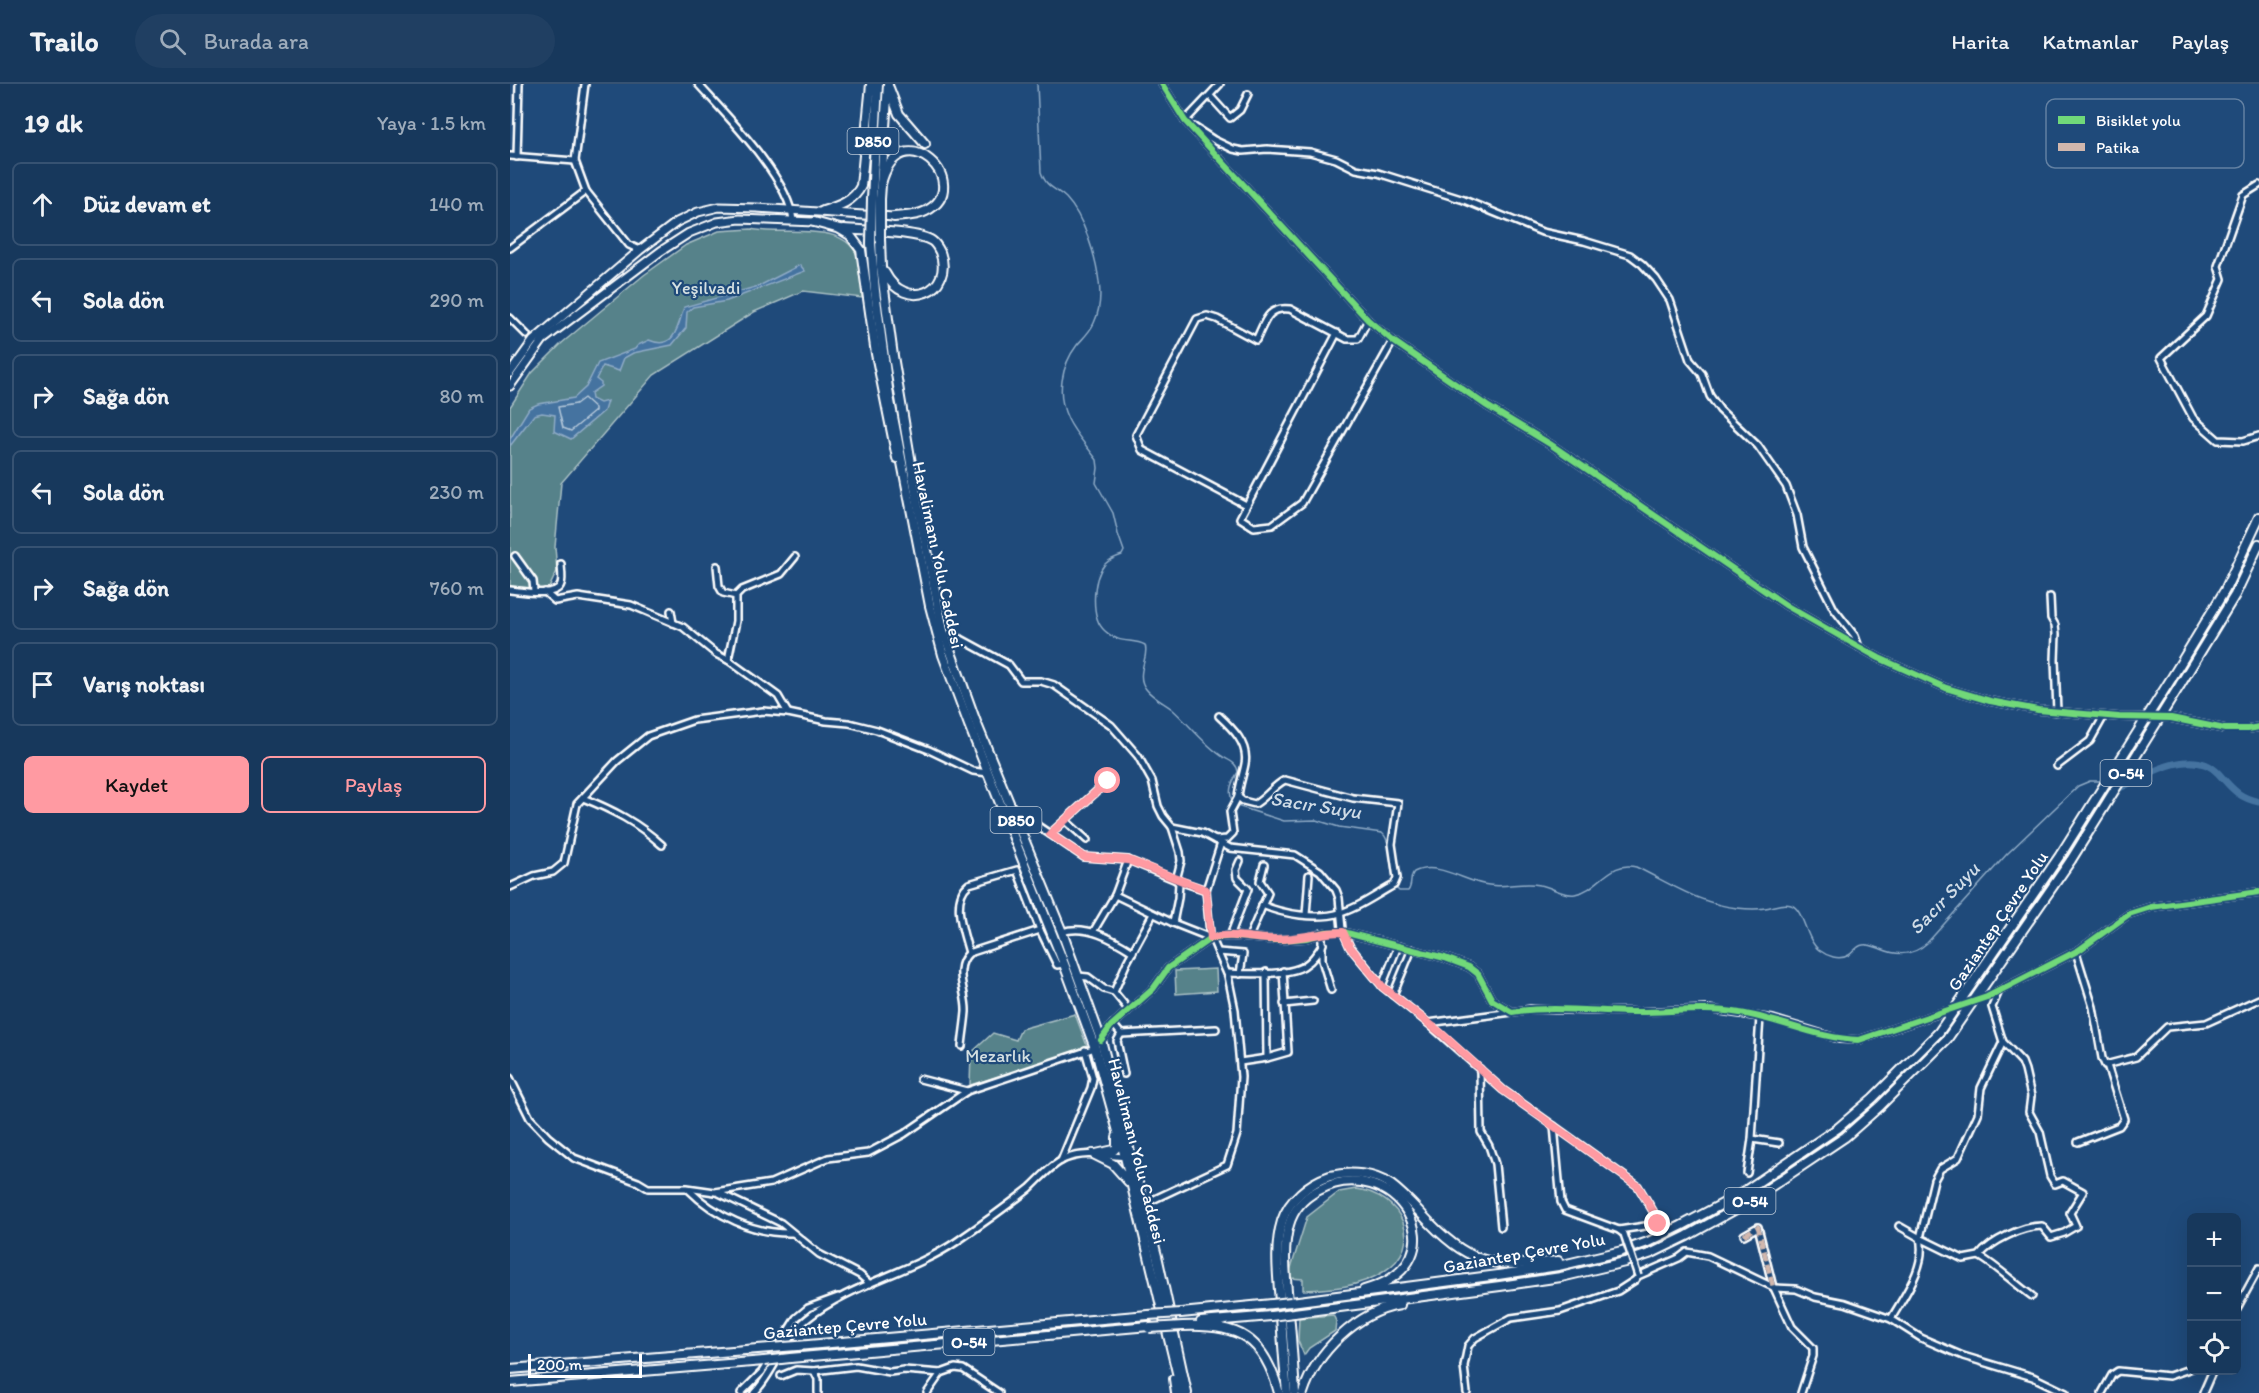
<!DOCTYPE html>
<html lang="tr">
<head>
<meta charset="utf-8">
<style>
  :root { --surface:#17385c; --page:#203f62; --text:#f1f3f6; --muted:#9eacbb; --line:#365272; --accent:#ff9aa2 }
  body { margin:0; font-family:Itim,sans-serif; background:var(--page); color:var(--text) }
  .controls { position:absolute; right:18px; bottom:18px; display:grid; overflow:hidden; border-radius:9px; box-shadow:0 6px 24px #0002 }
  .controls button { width:54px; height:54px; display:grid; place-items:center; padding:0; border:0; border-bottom:2px solid var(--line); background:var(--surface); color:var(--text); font:30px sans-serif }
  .scale { position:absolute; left:18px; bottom:15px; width:114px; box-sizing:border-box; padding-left:6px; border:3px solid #fff; border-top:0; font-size:16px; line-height:21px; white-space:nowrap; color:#fff; -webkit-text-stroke:4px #1f4a7a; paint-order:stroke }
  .stop { position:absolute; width:18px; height:18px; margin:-14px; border:4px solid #ff9aa2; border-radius:50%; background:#fff }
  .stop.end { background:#ff9aa2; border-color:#fff; box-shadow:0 2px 6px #0008 }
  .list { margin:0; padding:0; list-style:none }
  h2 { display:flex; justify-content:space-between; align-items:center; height:78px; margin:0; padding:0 24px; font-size:26px }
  h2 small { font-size:20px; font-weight:400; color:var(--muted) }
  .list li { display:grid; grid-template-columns:39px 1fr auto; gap:18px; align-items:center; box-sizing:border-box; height:84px; margin:0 12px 12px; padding:0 12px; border:2px solid var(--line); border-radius:9px }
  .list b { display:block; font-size:22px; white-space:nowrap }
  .list em { font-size:20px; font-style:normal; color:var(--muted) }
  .actions { display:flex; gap:12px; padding:18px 24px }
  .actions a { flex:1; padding:14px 0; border:2px solid var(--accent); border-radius:9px; text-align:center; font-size:21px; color:var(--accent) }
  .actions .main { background:var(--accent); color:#111 }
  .icon { flex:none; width:33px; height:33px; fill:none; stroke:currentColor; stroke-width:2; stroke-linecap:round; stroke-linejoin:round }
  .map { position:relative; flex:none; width:1749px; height:1309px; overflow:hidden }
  header { display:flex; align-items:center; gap:36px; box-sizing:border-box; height:84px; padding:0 30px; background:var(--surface); border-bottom:2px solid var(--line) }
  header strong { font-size:28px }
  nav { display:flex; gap:33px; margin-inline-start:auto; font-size:21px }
  .search { width:420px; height:54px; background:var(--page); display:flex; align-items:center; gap:15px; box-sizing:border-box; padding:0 21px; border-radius:33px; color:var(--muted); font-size:22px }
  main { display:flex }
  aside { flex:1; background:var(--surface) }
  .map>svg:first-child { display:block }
</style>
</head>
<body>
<header>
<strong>Trailo</strong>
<div class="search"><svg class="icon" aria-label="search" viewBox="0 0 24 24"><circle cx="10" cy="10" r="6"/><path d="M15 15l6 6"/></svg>Burada ara</div>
<nav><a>Harita</a><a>Katmanlar</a><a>Paylaş</a></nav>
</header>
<main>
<aside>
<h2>19 dk<small>Yaya · 1.5 km</small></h2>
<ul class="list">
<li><svg class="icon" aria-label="ahead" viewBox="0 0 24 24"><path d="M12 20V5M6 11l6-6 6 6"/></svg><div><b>Düz devam et</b></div><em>140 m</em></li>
<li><svg class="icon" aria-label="left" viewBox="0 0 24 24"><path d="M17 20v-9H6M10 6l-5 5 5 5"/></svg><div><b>Sola dön</b></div><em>290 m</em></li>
<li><svg class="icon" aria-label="right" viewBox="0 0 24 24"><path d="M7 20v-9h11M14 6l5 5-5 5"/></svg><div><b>Sağa dön</b></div><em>80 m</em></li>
<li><svg class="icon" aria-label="left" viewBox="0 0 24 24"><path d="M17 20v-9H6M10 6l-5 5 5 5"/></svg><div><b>Sola dön</b></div><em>230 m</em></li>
<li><svg class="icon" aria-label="right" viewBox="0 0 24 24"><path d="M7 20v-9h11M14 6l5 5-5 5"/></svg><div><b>Sağa dön</b></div><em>760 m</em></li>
<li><svg class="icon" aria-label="arrive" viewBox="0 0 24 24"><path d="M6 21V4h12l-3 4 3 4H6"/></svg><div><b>Varış noktası</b></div></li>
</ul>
<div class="actions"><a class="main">Kaydet</a><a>Paylaş</a></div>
</aside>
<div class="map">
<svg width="1749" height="1309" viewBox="0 0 1749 1309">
  <rect width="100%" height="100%" fill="#1f4a7a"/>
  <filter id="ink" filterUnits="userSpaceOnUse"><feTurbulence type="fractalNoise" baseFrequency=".0167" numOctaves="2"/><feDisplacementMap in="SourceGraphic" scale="12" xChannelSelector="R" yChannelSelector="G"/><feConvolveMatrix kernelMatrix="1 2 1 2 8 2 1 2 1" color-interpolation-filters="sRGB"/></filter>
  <g filter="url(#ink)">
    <!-- green -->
    <g fill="#56828a" stroke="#aac0c4" stroke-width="1.5">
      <path d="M241 145C273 153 338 134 349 177 351 189 351 202 352 214L293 207 244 228 144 291 51 399 45 463 47 487 38 506 0 502V323L22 289 52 259 134 191 176 161 209 147Z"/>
      <polygon points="706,885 707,907 666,910 665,887"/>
      <polygon points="565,930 577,962 542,976 460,1001 461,969 483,949 506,956 511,945"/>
      <path d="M846 1105C890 1110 918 1160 873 1188 850 1203 821 1205 793 1206V1195L780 1194V1187L797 1133 829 1108Z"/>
      <polygon points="823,1231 826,1237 825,1247 799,1264 794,1271 788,1257 789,1234"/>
    </g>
    <!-- water -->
    <path fill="#4473a0" stroke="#8fabc6" stroke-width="1.5" d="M290 181 295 187 217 217 183 223 177 228 176 244 162 261 123 269 114 274 109 287 93 282 86 295 91 299V302L81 309 82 315 90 319 97 317 94 327 61 355 44 347 45 331 32 329 24 331 0 362V355L19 324 28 320 64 314 76 303 88 279 125 265 128 261 139 256C165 267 168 242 174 223L249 202Z"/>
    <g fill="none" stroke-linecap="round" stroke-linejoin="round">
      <!-- shore -->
      <polygon stroke="#b4c7d9" stroke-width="1.5" points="74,314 85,324 85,327 61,347 53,344 48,323 66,320"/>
      <!-- stream -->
      <g stroke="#8fabc6" stroke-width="1.5">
        <path d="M527 0 531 88C537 105 545 103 556 114 574 133 586 172 589 198 591 212 590 226 584 239 580 248 573 254 567 261 551 282 546 311 558 335 565 350 577 362 587 376L588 384 586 399 603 429 608 450 614 467 612 471C606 473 600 475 595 480 582 495 580 534 595 547 610 561 622 554 635 561 640 573 624 590 636 605 642 613 654 619 662 625 679 640 693 660 713 673 720 677 727 679 728 688 722 698 717 707 723 719"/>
        <path d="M727 722 774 737 806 736 829 743 872 749C882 757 880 784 884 798"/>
        <path d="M885 803 889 807H898C903 801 899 793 904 788 928 776 956 799 979 801 996 804 1013 797 1030 801 1042 803 1053 812 1065 810 1089 806 1099 776 1126 783 1159 799 1190 820 1227 824 1236 825 1245 826 1255 824 1263 823 1273 818 1281 821 1294 825 1295 855 1309 866 1317 872 1329 877 1339 871 1344 868 1346 862 1353 861 1360 860 1365 863 1371 865 1388 872 1403 872 1417 859L1497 770 1568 702 1580 697H1592"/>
      </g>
      <!-- river -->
      <path stroke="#4473a0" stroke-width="7" d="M1612 703C1637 690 1683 662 1708 689 1722 704 1727 713 1749 718"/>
      <!-- minor-tunnel -->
      <polyline stroke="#41658e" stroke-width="5" stroke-dasharray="5 2.5" stroke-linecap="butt" points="1436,927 1477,913"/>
      <defs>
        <g id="minor">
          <path d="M188 0C216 31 280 95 283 137"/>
          <polyline points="652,0 675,37 858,236 883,257 977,322 1040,360 1277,522 1349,563 1369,574 1436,604 1480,617 1528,626 1609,633 1661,634 1715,645 1738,645 1749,643"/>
          <polyline points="700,12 720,34 730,26 738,10"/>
          <polyline points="675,37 710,0"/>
          <polyline points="684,43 704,56 723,65 733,67 757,65 800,68 826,75 846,85 868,89 954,116 1032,148 1074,157 1120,171 1132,180 1146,195 1160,216 1180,276 1192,290 1200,312 1210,326 1248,362 1276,402 1287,431 1293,463 1324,525 1345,552 1349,563"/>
          <polyline points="0,72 65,77 75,0"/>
          <polyline points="7,73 9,0"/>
          <polyline points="65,77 76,107 119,161 130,166"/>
          <polyline points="1749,101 1733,111 1708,182 1712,195 1696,232 1651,274 1683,334 1708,356 1733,357 1749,352"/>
          <polyline points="0,164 76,107"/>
          <polyline points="0,234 17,251"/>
          <polyline points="827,249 730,434 744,443 762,441 792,419 883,257"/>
          <path d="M736 421 632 366 626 351 687 235 697 232 707 235 746 256C755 238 757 222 780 225L837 255H848L858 236"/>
          <polyline points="5,472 23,497 24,507"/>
          <polyline points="207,482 209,502 213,509 226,512"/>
          <path d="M0 506C11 507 47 514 51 500 53 494 51 485 51 480"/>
          <polyline points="35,508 45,517 68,513 121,521 173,543 206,570 218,576 268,612 278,629"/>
          <polyline points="1540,513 1541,534 1545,541 1546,550 1545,576 1547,628"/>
          <polyline points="161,527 163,539"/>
          <polyline points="435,550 451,555 499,581 511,597 531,597 544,601 601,641 628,672 642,697 648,722 653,732 662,743 670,768 671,777 666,796 696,806"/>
          <polyline points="218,576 226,537 226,512 232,506 271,490 285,473"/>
          <path d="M709 632C722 644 739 660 735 680 733 691 729 701 728 713L733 717 745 720C757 713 763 702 775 696L843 714 888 719 882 760 887 794 884 801C867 810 849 824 830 829 807 836 773 830 752 821"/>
          <polyline points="1547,682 1580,657 1594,632"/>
          <path d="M73 714C103 726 128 739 152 761"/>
          <polyline points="506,735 519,736 574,773 618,776 666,796 669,799 668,814 663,839"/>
          <polyline points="556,737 577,756"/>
          <polyline points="662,743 692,749 720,764 785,771 810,787 826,806 829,814 832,845 840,863 873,903 918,939 1002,928"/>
          <polyline points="540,750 598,697"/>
          <polyline points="705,756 717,755 723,749 720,728 728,713"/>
          <polyline points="0,803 24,792 43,788 54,779 67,720 107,677 138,652 184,636 253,627 278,629 316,637 339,639 367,646 419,666 463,687 478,689"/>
          <polyline points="605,811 663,839 701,854"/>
          <polyline points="796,831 799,791"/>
          <path d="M552 848C576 840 603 855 623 868"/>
          <polyline points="583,848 605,811 618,776"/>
          <polyline points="812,849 812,876 821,906"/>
          <polyline points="720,852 738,805 727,794 726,786 730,777"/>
          <polyline points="739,853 758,809 750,797 754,781"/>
          <polyline points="708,868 733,870 730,890"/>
          <polyline points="1566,868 1583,923 1592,974 1595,981 1626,973 1657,943 1696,939 1749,915"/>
          <path d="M459 869C454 850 440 815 459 800L507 786 530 846 547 881 554 880"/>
          <polyline points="756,888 757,974"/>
          <path d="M717 889C735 890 781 892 795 881 803 876 808 868 813 860"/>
          <polyline points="568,892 578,893 594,905 604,908 618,925"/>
          <polyline points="872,902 888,862"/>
          <path d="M1489 907 1482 923 1493 958 1512 978 1515 986 1521 1012 1519 1028 1530 1048 1540 1092 1545 1100 1553 1097 1573 1108 1560 1129 1566 1142 1554 1149 1541 1153 1532 1142C1512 1142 1481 1157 1469 1172L1453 1175 1410 1154 1424 1096 1430 1085 1448 1074 1468 1030 1471 1004 1493 958"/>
          <polyline points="604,908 617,878 643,830"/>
          <polyline points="883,911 902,865"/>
          <polyline points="1477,913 1569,866 1619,830 1641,823 1749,808"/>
          <polyline points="774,920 803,917"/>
          <polyline points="918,939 993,1006 1044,1042 1051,1118 1055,1126 1109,1146 1114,1150"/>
          <polyline points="603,940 611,950 706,945"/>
          <polyline points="611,950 607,957 614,990"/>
          <polyline points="591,956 601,942 643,905 658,884 701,854 720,852 765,856 796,854 817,848 833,848 935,874 959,883 968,890 982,916 1002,928 1021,925 1129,928 1198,925 1263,935 1329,955 1349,956 1436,927"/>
          <path d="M452 962C453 951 455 940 456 928 457 908 442 885 459 869L530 846"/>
          <polyline points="730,978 757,974 778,968 773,887"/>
          <polyline points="970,985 971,1048 979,1062 985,1080 991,1143"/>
          <polyline points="0,994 20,1034 38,1053 64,1074 128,1098 138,1104 177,1104 205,1108 261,1099 318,1074 358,1069 394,1050 457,1007 585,964"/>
          <polyline points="410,995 457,1007"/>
          <polyline points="1044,1042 1128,1102 1143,1127 1148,1140 1109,1146"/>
          <polyline points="1242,1055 1269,1059"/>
          <polyline points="1568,1058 1609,1042 1614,1035 1597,981"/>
          <polyline points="551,1077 581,1004 583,994 575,966"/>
          <polyline points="1237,1089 1242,1055 1250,933"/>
          <path d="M178 1105C205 1132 244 1150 282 1149"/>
          <polyline points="207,1108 271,1139 309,1170 350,1191 360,1200"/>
          <polyline points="634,1120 717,1081 727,1050 731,993 725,926 718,892 700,850 696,806 711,759"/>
          <polyline points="1234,1151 1248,1143 1263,1203"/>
          <path d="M1469 1172C1488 1183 1504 1199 1522 1212"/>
          <polyline points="1726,1226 1749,1184"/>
          <path d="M1381 1235C1394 1212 1417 1182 1410 1154L1389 1142"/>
          <polyline points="304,1287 308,1295 308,1309"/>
          <polyline points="271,1292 286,1286 304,1287 346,1282 380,1288 394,1286 431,1289 445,1284 453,1285 489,1309"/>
          <polyline points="231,1309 252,1288 286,1234 298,1224 328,1213"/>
          <path d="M244 1309C265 1288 273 1254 297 1235 340 1200 400 1189 446 1158 471 1141 496 1123 520 1104 530 1095 542 1080 555 1075 574 1067 597 1072 618 1073"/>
          <polyline points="417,1309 431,1289"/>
          <polyline points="957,1309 954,1282 958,1262 965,1254 1001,1234 1050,1227 1108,1207 1125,1196 1128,1192 1169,1174 1177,1168 1198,1172 1263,1203"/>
          <polyline points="1291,1309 1303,1272 1303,1264 1282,1243 1264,1204 1286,1205 1305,1213 1335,1219 1381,1235 1411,1254 1453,1272 1523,1293 1556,1309"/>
          <polyline points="1592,1309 1602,1291 1608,1287 1659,1292 1682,1284"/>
          <polyline points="1693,1309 1703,1286"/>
        </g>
        <g id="major">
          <polyline points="0,289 23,257 130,166 167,138 188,128 209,123 247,124 384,133"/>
          <polyline points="0,302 33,256 151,167 179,149 207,138 230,135 304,138"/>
        </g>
        <g id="highway">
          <polyline points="379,4 389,30 415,60"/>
          <path d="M371 100C390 26 467 101 416 127 407 132 395 132 384 133"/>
          <polyline points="362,115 368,0"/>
          <polyline points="370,115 378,0"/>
          <path d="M313 127C329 122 344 117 351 102L361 0"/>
          <polyline points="304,138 330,145 340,151 351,166 366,270 387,374"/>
          <path d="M334 145C354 147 407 147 422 157 425 159 428 164 430 168 445 208 395 228 375 189"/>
          <polyline points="370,155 371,183 383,272 408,421 433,546 466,638 552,848 591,956 648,1176 677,1309"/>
          <polyline points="361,159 365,207 379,312 420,522 433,571 459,641 554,880 585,964 615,1073 672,1309"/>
          <polyline points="1661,595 1715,506 1749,433"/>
          <polyline points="1670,601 1725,511 1749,460"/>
          <polyline points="583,1070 603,1080 619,1098"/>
          <polyline points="586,1070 604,1066 607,1063 607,1053"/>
          <polyline points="781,1218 988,1191 1048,1182 1112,1167 1138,1158 1171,1142 1229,1111 1328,1044 1363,1014 1429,948 1551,770"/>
          <polyline points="671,1229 762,1220"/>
          <polyline points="784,1229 990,1202 1051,1193 1115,1178 1142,1169 1177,1152 1235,1120 1335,1053 1370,1022 1437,955 1561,776"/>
          <polyline points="691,1238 761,1232"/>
          <path d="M673 1242C729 1240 754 1253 769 1309"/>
          <polyline points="287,1262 638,1231"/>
          <polyline points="280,1274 639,1242"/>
          <polyline points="0,1285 260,1264"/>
          <polyline points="664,1295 666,1309"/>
          <polyline points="0,1298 254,1277"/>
          <path d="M777 1309C774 1279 772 1248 770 1218 768 1192 764 1163 772 1137 779 1115 799 1099 820 1092 840 1087 864 1089 881 1101 896 1112 908 1127 920 1139 964 1184 989 1183 1048 1177"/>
          <path d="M785 1309C783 1279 781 1248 778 1218 776 1193 772 1166 779 1141 783 1126 794 1114 807 1107 883 1064 958 1177 854 1206"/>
          <path d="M793 1309C806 1268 847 1228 890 1221"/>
        </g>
      </defs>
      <!-- minor casing -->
      <use href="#minor" stroke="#fff" stroke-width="10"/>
      <!-- major casing -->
      <use href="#major" stroke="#fff" stroke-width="11"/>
      <!-- highway casing -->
      <use href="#highway" stroke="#fff" stroke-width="12"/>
      <!-- minor -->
      <use href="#minor" stroke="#1f4a7a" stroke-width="5"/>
      <!-- major -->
      <use href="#major" stroke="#1f4a7a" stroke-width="7"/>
      <!-- highway -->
      <use href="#highway" stroke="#1f4a7a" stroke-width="8"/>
      <defs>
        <polyline id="minor-bridge" points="1114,1150 1128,1192"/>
        <g id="highway-bridge">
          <polyline points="370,115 370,155"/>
          <polyline points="361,159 362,115"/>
          <polyline points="1551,770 1661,595"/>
          <polyline points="1561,776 1670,601"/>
          <polyline points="762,1220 781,1218"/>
          <polyline points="638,1231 671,1229"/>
          <polyline points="761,1232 784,1229"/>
          <polyline points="639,1244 673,1242"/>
          <polyline points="260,1264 287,1262"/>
          <polyline points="254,1277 280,1274"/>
        </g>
      </defs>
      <!-- minor-bridge casing -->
      <use href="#minor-bridge" stroke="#fff" stroke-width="10" stroke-linecap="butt"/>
      <!-- highway-bridge casing -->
      <use href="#highway-bridge" stroke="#fff" stroke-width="12" stroke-linecap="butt"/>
      <!-- minor-bridge -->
      <use href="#minor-bridge" stroke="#1f4a7a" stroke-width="5"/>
      <!-- highway-bridge -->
      <use href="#highway-bridge" stroke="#1f4a7a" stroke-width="8"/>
      <!-- quiet -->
      <polyline stroke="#d1b7ad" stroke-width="4.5" stroke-dasharray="9 4.5" stroke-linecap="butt" points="1234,1151 1248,1143 1263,1203"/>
      <defs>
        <g id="cycleway">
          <polyline points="652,0 675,37 858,236 883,257 977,322 1040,360 1277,522 1349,563 1369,574 1436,604 1480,617 1528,626 1609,633 1661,634 1715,645 1738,645 1749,643"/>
          <path d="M591 956 601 942 643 905 658 884 701 854 720 852 765 856 796 854 817 848H833L935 874 959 883 968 890 982 916 1002 928C1044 921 1087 928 1129 928 1163 928 1196 923 1230 929 1270 935 1308 955 1349 956L1477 913 1569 866 1619 830 1641 823 1749 808"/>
        </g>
      </defs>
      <!-- cycleway casing -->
      <use href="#cycleway" stroke="#1f4a7a" stroke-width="10"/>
      <!-- cycleway -->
      <use href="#cycleway" stroke="#71d979" stroke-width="6"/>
    </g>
  </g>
  <g fill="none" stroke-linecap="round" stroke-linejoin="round" filter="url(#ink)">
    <!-- route -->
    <path stroke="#ff9aa2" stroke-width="8" d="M598 697 540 750 574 773 618 776 696 806 701 854C723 848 745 856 767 855 790 855 811 848 833 848L840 863 873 903 931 949 993 1006 1128 1102 1143 1127 1148 1140"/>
  </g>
  <g text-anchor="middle" stroke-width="4.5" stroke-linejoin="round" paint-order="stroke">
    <!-- shield labels -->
    <g fill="#1f4a7a" stroke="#bcc9d7" stroke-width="1.5">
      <rect x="337.5" y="44" width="51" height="26" rx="4.5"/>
      <rect x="1590.5" y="676" width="51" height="26" rx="4.5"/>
      <rect x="480.5" y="723" width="51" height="26" rx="4.5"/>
      <rect x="1214.5" y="1104" width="51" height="26" rx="4.5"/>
      <rect x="433.5" y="1245" width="51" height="26" rx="4.5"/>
    </g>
    <g font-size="16" font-weight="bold" fill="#fff">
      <text x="363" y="63">D850</text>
      <text x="1616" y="695">O-54</text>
      <text x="506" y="742">D850</text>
      <text x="1240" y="1123">O-54</text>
      <text x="459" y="1264">O-54</text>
    </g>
    <!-- park labels -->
    <g font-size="18" fill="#d5e0e2" stroke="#1f4a7a">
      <text x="196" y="210">Yeşilvadi</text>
      <text x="488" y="978">Mezarlık</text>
    </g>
    <!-- street labels -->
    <g font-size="18" fill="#fff" stroke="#1f4a7a">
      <text transform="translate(428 471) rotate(78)" y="6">Havalimanı Yolu Caddesi</text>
      <text transform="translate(1488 837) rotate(-56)" y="6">Gaziantep Çevre Yolu</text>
      <text transform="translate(627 1067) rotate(76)" y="6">Havalimanı Yolu Caddesi</text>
      <text transform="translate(1014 1169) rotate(-10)" y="6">Gaziantep Çevre Yolu</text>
      <text transform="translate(335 1242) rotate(-5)" y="6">Gaziantep Çevre Yolu</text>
    </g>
    <!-- water labels -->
    <g font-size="20" font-style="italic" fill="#d0dce7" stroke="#1f4a7a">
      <text transform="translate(806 721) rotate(9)" y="7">Sacır Suyu</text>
      <text transform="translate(1434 814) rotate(-46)" y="7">Sacır Suyu</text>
    </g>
  </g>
  <!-- legend -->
  <rect x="1536" y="15" width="198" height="69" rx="9" fill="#1f4a7a" stroke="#6280a2" stroke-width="1.5"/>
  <rect x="1548" y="32" width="27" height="8" fill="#71d979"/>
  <rect x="1548" y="59" width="27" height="8" fill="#d1b7ad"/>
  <g font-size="16" fill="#fff">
    <text x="1586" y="42">Bisiklet yolu</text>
    <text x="1586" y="69">Patika</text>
  </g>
</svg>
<div class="controls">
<button>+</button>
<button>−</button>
<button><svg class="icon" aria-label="locate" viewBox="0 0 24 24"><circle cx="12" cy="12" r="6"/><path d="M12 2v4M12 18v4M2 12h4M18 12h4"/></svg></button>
</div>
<div class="scale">200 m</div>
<div class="stop" style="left:598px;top:697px"></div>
<div class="stop end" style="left:1148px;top:1140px"></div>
</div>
</main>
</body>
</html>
